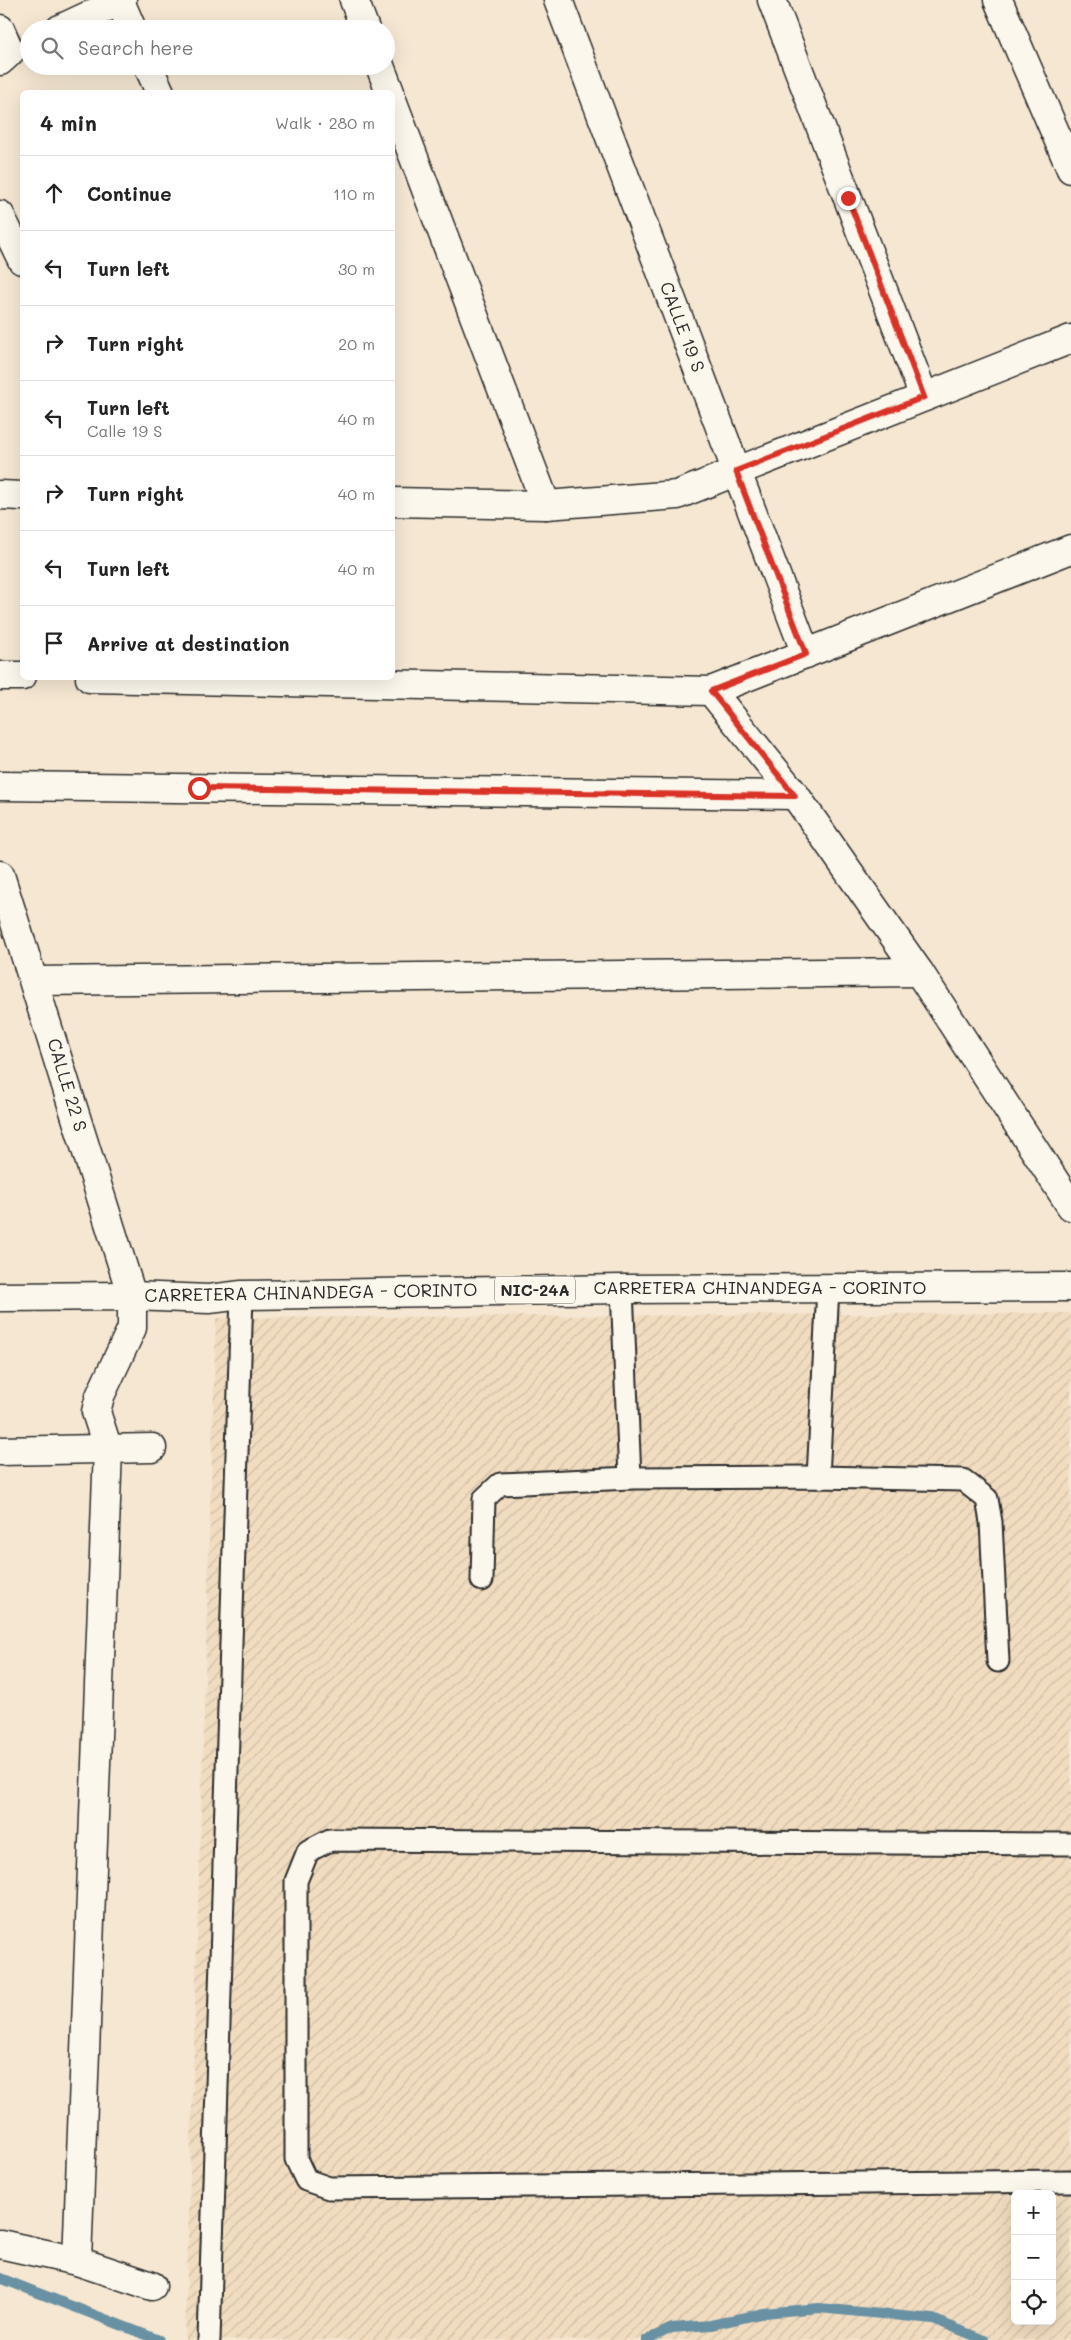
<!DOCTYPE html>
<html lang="en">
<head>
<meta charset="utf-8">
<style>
  :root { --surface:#fff; --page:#f2f2f2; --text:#222; --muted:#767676; --line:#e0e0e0 }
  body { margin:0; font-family:Mali,sans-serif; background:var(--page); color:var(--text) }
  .controls { position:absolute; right:15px; bottom:15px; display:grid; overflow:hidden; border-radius:8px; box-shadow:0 5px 20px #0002 }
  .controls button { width:45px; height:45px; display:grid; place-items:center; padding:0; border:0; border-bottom:1px solid var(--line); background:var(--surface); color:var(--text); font:25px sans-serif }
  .stop { position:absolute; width:15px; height:15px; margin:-11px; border:4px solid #d93025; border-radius:50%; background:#fff }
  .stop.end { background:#d93025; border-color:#fff; box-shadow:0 1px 5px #0008 }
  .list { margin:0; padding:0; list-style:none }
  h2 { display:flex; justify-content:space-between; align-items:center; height:65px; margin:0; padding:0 20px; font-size:21px }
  h2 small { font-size:16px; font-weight:400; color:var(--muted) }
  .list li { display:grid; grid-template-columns:32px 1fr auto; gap:15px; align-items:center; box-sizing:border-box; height:75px; padding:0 20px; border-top:1px solid var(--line) }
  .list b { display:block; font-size:19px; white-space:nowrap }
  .list p { margin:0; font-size:16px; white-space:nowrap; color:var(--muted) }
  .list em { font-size:16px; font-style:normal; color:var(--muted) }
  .icon { flex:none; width:28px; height:28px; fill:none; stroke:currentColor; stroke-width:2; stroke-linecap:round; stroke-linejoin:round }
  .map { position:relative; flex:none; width:1071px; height:2340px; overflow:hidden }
  .search { position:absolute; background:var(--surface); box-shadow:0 5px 20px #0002; left:20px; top:20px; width:375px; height:55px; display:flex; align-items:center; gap:12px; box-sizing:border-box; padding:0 18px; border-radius:28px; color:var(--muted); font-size:19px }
  .panel { position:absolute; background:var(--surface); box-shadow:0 5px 20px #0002; left:20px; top:90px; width:375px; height:590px; border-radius:8px }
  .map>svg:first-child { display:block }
</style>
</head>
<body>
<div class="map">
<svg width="1071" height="2340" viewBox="0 0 1071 2340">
  <defs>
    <pattern id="industrial-furrows" width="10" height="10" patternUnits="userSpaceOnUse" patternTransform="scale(1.25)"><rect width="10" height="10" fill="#f1dcc0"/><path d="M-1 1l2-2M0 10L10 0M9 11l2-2" fill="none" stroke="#cfbda5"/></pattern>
  </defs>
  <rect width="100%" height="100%" fill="#f5e7d2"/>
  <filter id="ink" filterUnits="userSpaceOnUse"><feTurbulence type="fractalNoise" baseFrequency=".02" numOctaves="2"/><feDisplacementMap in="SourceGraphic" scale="10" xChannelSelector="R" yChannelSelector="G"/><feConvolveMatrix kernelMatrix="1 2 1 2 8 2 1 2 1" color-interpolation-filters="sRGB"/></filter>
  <g filter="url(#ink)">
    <!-- industrial -->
    <path fill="url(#industrial-furrows)" fill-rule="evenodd" d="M1071 1313V2340H185L216 1318ZM1015 2194H1052V2321H1015Z"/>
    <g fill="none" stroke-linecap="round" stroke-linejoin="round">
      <!-- stream -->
      <g stroke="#6891a3" stroke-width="10">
        <polyline points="0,2278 159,2340"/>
        <polyline points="646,2340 672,2328 711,2325 764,2313 819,2308 933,2319 984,2340"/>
      </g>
      <defs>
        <g id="lane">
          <polyline points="622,1289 630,1478"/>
          <polyline points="818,1477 828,1288"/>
          <polyline points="482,1580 484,1499 500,1484 630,1478 818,1477 963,1480 987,1499 991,1522 998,1661"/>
          <polyline points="1071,1844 330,1840 308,1851 296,1881 296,2159 306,2180 329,2188 1071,2181"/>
          <polyline points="209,2340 242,1295"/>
        </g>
        <g id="street">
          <polyline points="354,0 365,29"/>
          <polyline points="558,0 806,654"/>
          <polyline points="772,0 924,397"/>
          <polyline points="998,0 1071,169"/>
          <polyline points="120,1 132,29"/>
          <polyline points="0,29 10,52 0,61"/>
          <polyline points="60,29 122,0"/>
          <polyline points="148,66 160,92"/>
          <polyline points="380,66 390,92"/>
          <polyline points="392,100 546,505"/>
          <polyline points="0,215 22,260"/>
          <polyline points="0,495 22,496"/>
          <polyline points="392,502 546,505 677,495 1071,339"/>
          <polyline points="0,676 22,676"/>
          <polyline points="90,678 711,691 1071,549"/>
          <polyline points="711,691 795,795 919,972 1071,1206"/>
          <polyline points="0,786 795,795"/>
          <polyline points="0,875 132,1296 132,1328 100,1396 96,1412 108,1449 77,2261"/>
          <polyline points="34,981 919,972"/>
          <polyline points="0,1451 152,1448"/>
          <polyline points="0,2244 77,2261 152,2286"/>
        </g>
        <polyline id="highway" points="0,1297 132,1296 209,1299 242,1295 622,1289 1071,1287"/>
      </defs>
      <!-- lane casing -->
      <use href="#lane" stroke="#2b2b2b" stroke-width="25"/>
      <!-- street casing -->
      <use href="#street" stroke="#2b2b2b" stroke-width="31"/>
      <!-- highway casing -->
      <use href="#highway" stroke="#2b2b2b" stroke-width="31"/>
      <!-- lane -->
      <use href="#lane" stroke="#fbf7ec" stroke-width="21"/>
      <!-- street -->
      <use href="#street" stroke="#fbf7ec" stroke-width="28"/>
      <!-- highway -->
      <use href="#highway" stroke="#fbf7ec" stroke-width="28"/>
    </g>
  </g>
  <g fill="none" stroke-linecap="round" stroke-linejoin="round" filter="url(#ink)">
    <!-- route -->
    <polyline stroke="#d93025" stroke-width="6" points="199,788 795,796 711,691 806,654 736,471 924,397 848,198"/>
  </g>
  <g text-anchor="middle" stroke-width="4" stroke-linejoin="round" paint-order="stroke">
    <!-- shield labels -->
    <rect fill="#fbf7ec" stroke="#696865" stroke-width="1" x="495" y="1276.5" width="80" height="27" rx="4"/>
    <g font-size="16" font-weight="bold" fill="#2b2b2b">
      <text x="535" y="1296">NIC-24A</text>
    </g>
    <!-- street labels -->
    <g font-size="18" fill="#2b2b2b" stroke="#fbf7ec">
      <text transform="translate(682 327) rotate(69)" y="6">CALLE 19 S</text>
      <text transform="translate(67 1085) rotate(73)" y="6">CALLE 22 S</text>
      <text x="760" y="1294">CARRETERA CHINANDEGA - CORINTO</text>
      <text transform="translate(311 1293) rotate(-1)" y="6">CARRETERA CHINANDEGA - CORINTO</text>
    </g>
  </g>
</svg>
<div class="controls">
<button>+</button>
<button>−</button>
<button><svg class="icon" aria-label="locate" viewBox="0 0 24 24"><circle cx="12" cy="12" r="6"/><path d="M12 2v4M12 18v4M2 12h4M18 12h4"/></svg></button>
</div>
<div class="stop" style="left:199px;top:788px"></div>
<div class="stop end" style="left:848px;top:198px"></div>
<div class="search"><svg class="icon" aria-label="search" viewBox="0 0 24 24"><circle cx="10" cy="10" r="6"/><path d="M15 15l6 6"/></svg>Search here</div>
<section class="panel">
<h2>4 min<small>Walk · 280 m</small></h2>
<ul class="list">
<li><svg class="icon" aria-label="ahead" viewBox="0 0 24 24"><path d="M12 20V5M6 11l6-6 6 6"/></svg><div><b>Continue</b></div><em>110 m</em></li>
<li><svg class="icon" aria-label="left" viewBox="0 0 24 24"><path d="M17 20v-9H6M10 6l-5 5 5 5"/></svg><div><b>Turn left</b></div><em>30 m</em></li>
<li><svg class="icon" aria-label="right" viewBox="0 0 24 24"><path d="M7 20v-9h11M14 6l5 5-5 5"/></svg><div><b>Turn right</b></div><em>20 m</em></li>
<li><svg class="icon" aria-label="left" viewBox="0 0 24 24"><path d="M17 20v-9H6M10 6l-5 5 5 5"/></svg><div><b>Turn left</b><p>Calle 19 S</p></div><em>40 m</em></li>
<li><svg class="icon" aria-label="right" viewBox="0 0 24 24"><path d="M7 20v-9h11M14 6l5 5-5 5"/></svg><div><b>Turn right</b></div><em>40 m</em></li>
<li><svg class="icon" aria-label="left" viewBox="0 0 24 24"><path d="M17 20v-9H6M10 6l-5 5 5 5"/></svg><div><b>Turn left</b></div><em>40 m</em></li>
<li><svg class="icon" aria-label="arrive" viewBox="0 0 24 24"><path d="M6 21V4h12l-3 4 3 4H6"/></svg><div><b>Arrive at destination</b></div></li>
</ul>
</section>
</div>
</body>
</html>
